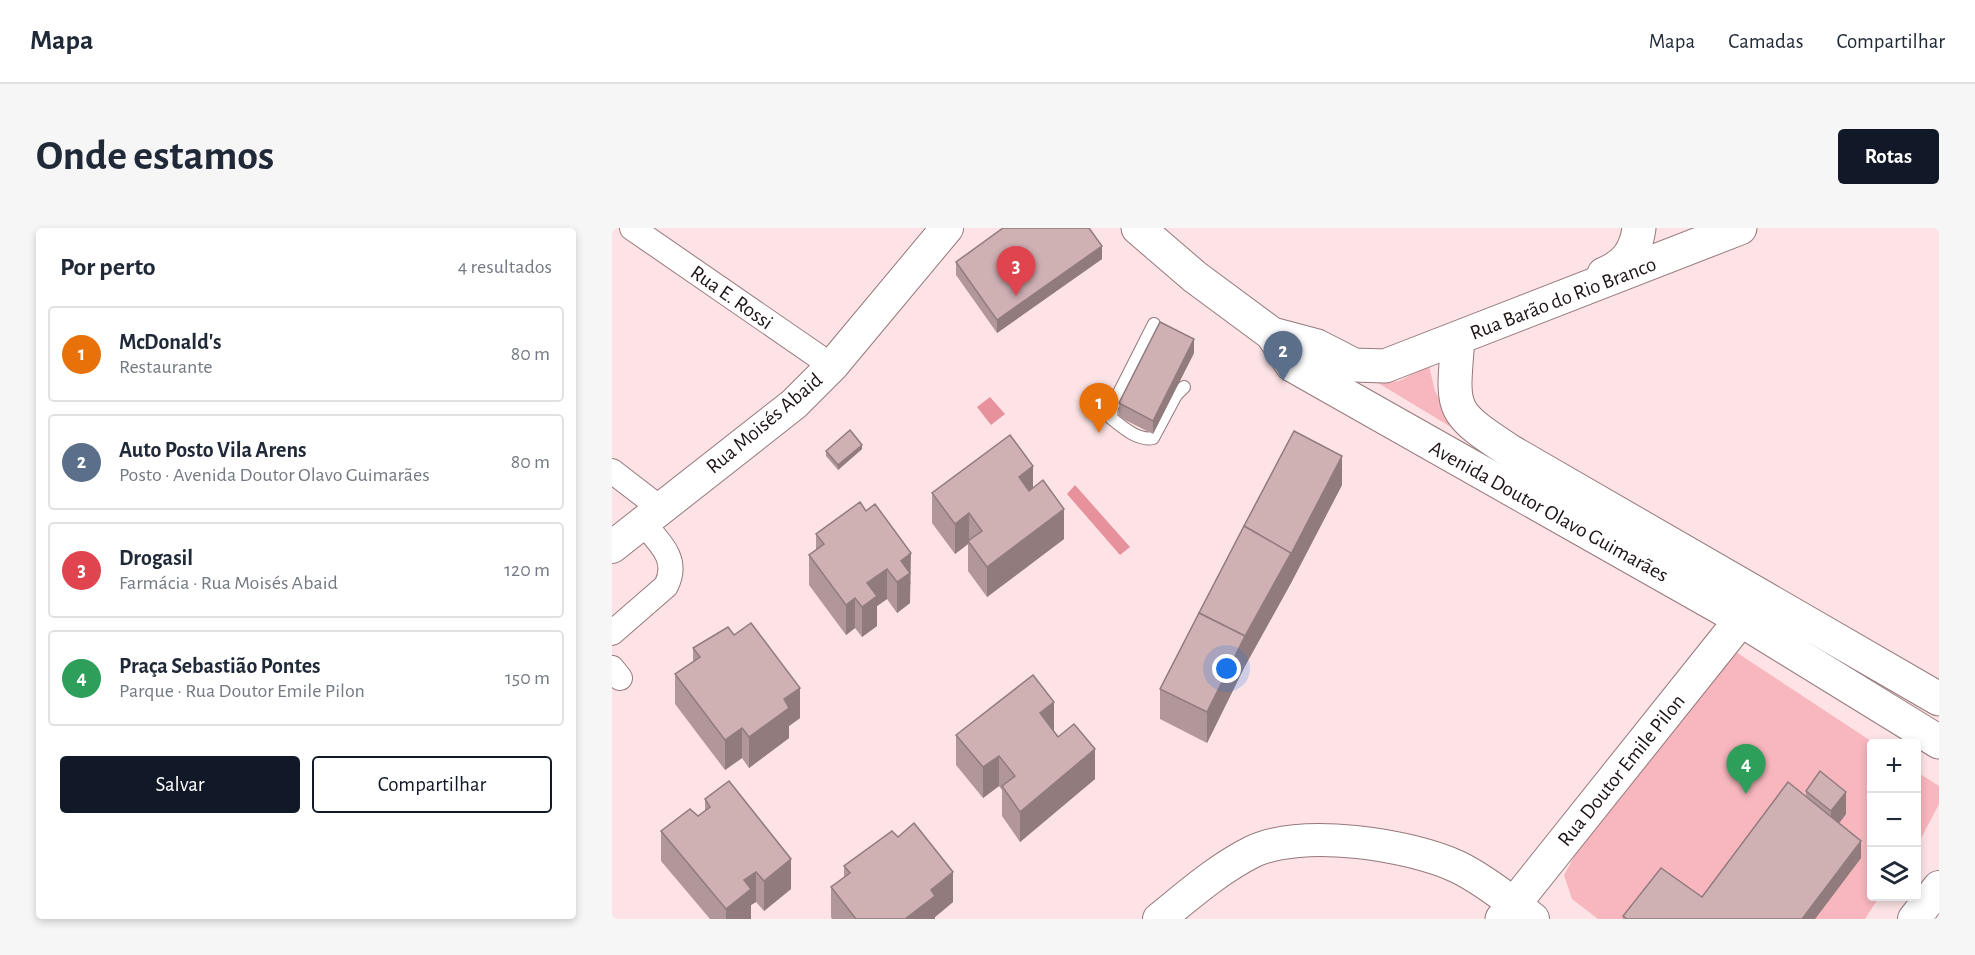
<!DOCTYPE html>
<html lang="pt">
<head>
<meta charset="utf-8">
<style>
  :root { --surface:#fff; --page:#f6f6f7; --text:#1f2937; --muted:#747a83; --line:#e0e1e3; --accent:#111827 }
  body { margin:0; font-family:"Alegreya Sans",sans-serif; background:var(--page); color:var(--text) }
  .controls { position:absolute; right:18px; bottom:18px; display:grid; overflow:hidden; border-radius:6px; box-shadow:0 3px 9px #0003 }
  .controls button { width:54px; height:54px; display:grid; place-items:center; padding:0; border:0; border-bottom:2px solid var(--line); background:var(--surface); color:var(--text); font:30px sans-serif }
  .you { position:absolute; left:615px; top:441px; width:21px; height:21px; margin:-15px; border:4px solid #fff; border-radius:50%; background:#1a73e8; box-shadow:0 0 0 9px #1a73e833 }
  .badge { display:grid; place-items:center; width:39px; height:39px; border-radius:50%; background:var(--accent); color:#fff; font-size:20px; font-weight:700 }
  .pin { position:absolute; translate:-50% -50px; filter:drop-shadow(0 2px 3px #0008) }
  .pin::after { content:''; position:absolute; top:32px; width:21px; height:18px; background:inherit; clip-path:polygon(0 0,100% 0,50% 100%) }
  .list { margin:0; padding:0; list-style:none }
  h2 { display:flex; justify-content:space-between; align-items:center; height:78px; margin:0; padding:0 24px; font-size:26px }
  h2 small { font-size:20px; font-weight:400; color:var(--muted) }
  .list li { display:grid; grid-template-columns:39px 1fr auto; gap:18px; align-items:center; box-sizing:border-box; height:96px; margin:0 12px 12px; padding:0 12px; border:2px solid var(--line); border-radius:6px }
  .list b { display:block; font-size:22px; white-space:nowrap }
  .list p { margin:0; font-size:20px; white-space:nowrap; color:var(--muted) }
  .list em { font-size:20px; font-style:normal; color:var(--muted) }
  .actions { display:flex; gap:12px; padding:18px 24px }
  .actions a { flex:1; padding:14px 0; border:2px solid var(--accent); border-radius:6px; text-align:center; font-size:21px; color:var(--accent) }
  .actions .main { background:var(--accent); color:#fff }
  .icon { flex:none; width:33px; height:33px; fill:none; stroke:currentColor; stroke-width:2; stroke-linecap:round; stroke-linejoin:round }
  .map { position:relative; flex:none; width:1327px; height:691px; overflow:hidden; border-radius:6px }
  header { display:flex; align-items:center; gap:36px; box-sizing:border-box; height:84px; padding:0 30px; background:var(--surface); border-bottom:2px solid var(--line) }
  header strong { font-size:28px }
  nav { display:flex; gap:33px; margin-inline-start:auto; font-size:21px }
  .intro { display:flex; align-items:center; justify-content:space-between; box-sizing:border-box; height:144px; padding:0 36px }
  h1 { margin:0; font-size:42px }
  .button { padding:15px 27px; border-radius:6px; background:var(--accent); color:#fff; font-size:21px; font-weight:700 }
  main { display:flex; gap:36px; padding:0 36px }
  aside { flex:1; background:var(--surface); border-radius:6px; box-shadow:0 3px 9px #0003 }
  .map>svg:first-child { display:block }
</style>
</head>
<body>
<header>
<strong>Mapa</strong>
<nav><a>Mapa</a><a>Camadas</a><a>Compartilhar</a></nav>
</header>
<div class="intro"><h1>Onde estamos</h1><a class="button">Rotas</a></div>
<main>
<aside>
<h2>Por perto<small>4 resultados</small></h2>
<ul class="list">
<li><span class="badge" style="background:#e8710a">1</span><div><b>McDonald's</b><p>Restaurante</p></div><em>80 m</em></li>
<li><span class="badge" style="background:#5c6f8a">2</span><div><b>Auto Posto Vila Arens</b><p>Posto · Avenida Doutor Olavo Guimarães</p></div><em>80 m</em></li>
<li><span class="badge" style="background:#e0444e">3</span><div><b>Drogasil</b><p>Farmácia · Rua Moisés Abaid</p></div><em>120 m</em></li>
<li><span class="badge" style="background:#2e9e5b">4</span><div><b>Praça Sebastião Pontes</b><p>Parque · Rua Doutor Emile Pilon</p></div><em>150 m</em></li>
</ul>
<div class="actions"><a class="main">Salvar</a><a>Compartilhar</a></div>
</aside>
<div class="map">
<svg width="1327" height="691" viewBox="0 0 1327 691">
  <rect width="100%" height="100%" fill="#fde3e5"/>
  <!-- green -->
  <g fill="#f8b7be">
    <polygon points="817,138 823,163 844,202 766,155 787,153"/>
    <polygon points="1124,424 1262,515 1260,516 1260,668 1267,669 1253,691 986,691 960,671 952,647 969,616"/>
    <polygon points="1305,544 1327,558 1327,576 1305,618"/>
  </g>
  <!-- water -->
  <g fill="#e6919c">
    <polygon points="378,169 393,186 379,197 365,179"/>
    <polygon points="463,257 518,319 508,327 455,266"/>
  </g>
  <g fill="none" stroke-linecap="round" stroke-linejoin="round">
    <defs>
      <path id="service" d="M542 96 500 179 499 190C510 199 526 213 541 210L564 167 572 159"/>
      <g id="minor">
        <polyline points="20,0 220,138"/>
        <polyline points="0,243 48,280"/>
        <path d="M0 405 54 358C68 331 47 314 30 294"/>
        <polyline points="0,440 8,450"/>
      </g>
      <g id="tertiary">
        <polyline points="0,319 182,176 220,138 335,0"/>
        <path d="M547 691C577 667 606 641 640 624 690 600 796 616 846 639 872 652 899 673 921 691"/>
        <polyline points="1302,691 1327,659"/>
      </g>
      <g id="secondary">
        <polyline points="526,0 583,49 660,106 705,118 742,137 773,138 1128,0"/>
        <path d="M992 46C1014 37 1024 23 1027 0"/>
        <polyline points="660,106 680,137 1111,381 1327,514"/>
        <path d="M846 111C840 183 837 183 898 223L1327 471"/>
        <polyline points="890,691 1128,393"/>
      </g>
    </defs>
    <!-- service casing -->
    <use href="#service" stroke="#95787b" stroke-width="14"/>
    <!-- minor casing -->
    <use href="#minor" stroke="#95787b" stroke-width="26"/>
    <!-- tertiary casing -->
    <use href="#tertiary" stroke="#95787b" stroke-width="34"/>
    <!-- secondary casing -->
    <use href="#secondary" stroke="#95787b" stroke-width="35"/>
    <!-- service -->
    <use href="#service" stroke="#fff" stroke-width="12"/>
    <!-- minor -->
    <use href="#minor" stroke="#fff" stroke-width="24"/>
    <!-- tertiary -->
    <use href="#tertiary" stroke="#fff" stroke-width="32"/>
    <!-- secondary -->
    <use href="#secondary" stroke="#fff" stroke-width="33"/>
  </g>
  <!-- wall -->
  <g fill="#b2979a">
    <polygon points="490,31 385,105 344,47 344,34"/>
    <polygon points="582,125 541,206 507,189 507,175"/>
    <polygon points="250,221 226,242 214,228 214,223"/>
    <polygon points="730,257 679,355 633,438 595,515 548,491 548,461"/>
    <polygon points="421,259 452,311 375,369 356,343 356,316 343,326 320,295 320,265"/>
    <polygon points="248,274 299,355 298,356 298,375 285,385 275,371 265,378 265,398 250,409 243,400 234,407 197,357 197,327 204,322 204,306"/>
    <polygon points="122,407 188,490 177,498 177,510 137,540 130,530 113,542 63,476 63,446 81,434 81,420"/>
    <polygon points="442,503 483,551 408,614 390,588 390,562 387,558 371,570 344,537 344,507"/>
    <polygon points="1194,563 1234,586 1227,595 1249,630 1203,691 1011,691 1011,688 1090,669 1194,569"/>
    <polygon points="93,571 179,661 152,683 144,674 139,677 138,691 98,691 49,633 49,603 86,588 93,583"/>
    <polygon points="232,638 341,674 323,689 323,691 220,691 219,689 219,659 232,649"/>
  </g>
  <!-- shaded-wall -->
  <g fill="#917b7d">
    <polygon points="490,18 490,31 385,105 385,92"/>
    <polygon points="582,111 582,125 541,206 541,193"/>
    <polygon points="250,217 250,221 226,242 226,237"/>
    <polygon points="730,228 730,257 679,355 633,438 633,408"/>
    <polygon points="421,238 421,268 407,249"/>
    <polygon points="452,281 452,311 375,369 375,339"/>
    <polygon points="357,285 357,314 356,313 356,316 343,326 343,296"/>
    <polygon points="299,325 298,375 285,385 285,354 289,333"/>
    <polygon points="275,341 275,371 265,378 265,398 250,409 250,379 255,355"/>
    <polygon points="243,370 243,400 234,407 234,377"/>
    <polygon points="633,408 633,438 595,515 595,484"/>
    <polygon points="188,460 188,490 177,498 177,510 137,540 137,509 172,471"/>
    <polygon points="442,474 442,504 428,485"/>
    <polygon points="130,500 130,530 113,542 113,512"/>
    <polygon points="483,521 483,551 408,614 408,584"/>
    <polygon points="387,528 387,558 371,570 371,539"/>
    <polygon points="1234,564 1234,586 1219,606 1219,583"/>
    <polygon points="1249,613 1249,630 1203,691 1190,691"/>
    <polygon points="179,631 179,661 152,683 152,653"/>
    <polygon points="144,644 144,674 139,677 139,691 114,691 114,681 132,652"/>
    <polygon points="341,644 341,674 323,689 323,691 293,691 319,662"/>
  </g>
  <!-- building -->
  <g fill="#cfb0b3" stroke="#917b7d" stroke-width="1.5">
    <polygon points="391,0 477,0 490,18 385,92 344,34"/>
    <polygon points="548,94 582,111 541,193 507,175"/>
    <polygon points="238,202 250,217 226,237 214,223"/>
    <polygon points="682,203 730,228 679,326 632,298"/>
    <polygon points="398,207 421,238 407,249 417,263 431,252 452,281 375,339 356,313 370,303 357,285 343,296 320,265"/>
    <polygon points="248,274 254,283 263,276 299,325 289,333 298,345 285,354 275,341 255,355 265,368 250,379 243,370 234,377 197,327 212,316 204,306"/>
    <polygon points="632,298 679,325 633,408 587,385"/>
    <polygon points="587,385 633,408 595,484 548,461"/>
    <polygon points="139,395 188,460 172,471 177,480 137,509 130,500 113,512 63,446 88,429 81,420 116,399 122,407"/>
    <polygon points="421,447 442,474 428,485 446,509 462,496 483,521 408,584 390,558 403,548 387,528 371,539 344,507"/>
    <polygon points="1208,543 1234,564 1219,583 1194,563"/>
    <polygon points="117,553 179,631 152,653 144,644 132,652 139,661 114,681 49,603 78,581 86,588 98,579 93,571"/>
    <polygon points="1176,554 1249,613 1190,691 1015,691 1011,688 1049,640 1090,669"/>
    <polygon points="302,595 341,644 319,662 323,668 293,691 244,691 219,659 238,645 232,638 280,603 286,609"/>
  </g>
  <g text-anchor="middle" stroke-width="4.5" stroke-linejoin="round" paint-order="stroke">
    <!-- street labels -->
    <g font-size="21" fill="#1f1415" stroke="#fff">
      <text transform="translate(120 69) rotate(35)" y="7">Rua E. Rossi</text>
      <text transform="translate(951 70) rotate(-21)" y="7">Rua Barão do Rio Branco</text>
      <text transform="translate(152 195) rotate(-40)" y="7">Rua Moisés Abaid</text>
      <text transform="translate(937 283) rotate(29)" y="7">Avenida Doutor Olavo Guimarães</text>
      <text transform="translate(1009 542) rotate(-51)" y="7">Rua Doutor Emile Pilon</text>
    </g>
  </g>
</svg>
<div class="controls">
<button>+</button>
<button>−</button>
<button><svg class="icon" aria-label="layers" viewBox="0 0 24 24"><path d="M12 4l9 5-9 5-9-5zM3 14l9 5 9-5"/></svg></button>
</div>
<div class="you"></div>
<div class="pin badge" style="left:487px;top:205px;background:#e8710a">1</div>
<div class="pin badge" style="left:671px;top:153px;background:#5c6f8a">2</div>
<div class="pin badge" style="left:404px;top:68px;background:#e0444e">3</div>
<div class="pin badge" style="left:1134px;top:566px;background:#2e9e5b">4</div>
</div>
</main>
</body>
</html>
